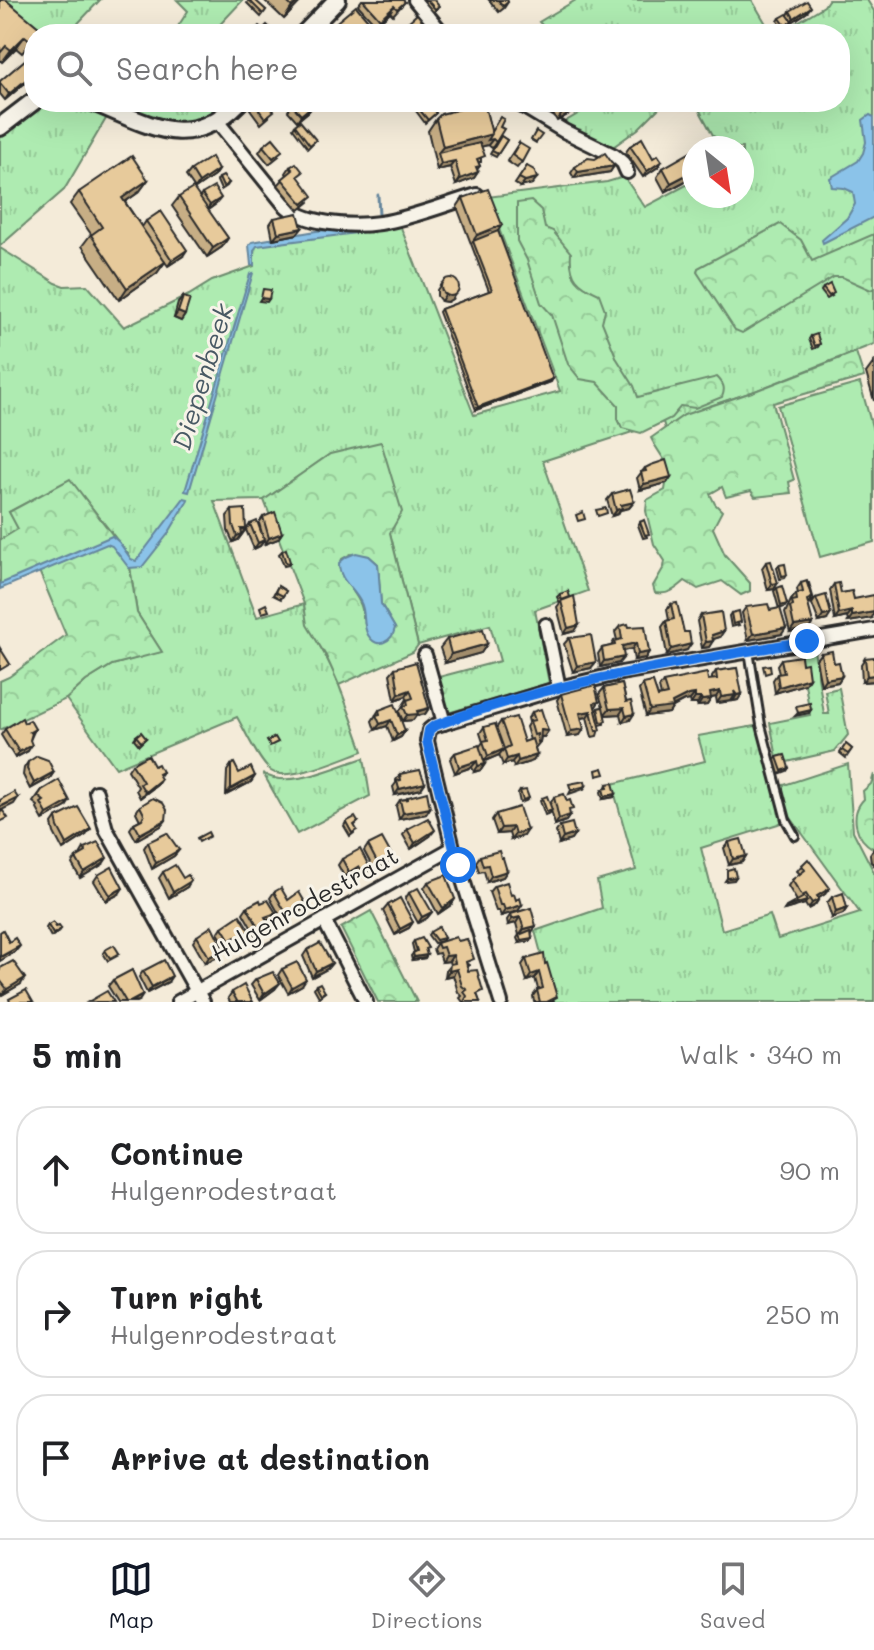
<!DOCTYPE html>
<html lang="en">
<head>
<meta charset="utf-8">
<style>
  :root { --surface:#fff; --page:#f6f6f6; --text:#202124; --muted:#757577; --line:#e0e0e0; --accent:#111827 }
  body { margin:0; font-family:Mali,sans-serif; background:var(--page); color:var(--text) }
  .compass { position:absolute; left:682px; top:136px; width:72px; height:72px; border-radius:50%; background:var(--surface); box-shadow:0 8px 32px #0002; rotate:150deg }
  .stop { position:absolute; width:24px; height:24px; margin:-18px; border:6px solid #1a73e8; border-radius:50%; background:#fff }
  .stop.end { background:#1a73e8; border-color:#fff; box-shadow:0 2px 8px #0008 }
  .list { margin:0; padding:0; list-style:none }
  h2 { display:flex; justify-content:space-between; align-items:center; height:104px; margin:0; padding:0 32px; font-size:34px }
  h2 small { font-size:26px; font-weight:400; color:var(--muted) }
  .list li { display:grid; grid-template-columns:52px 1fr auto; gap:24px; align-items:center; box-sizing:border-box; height:128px; margin:0 16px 16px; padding:0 16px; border:2px solid var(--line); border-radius:32px }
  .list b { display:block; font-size:30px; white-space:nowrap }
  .list p { margin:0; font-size:26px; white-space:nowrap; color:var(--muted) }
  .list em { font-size:26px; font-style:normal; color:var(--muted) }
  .icon { flex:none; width:44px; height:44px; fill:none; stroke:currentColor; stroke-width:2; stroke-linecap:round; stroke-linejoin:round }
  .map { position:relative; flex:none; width:874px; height:1002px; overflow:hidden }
  .search { position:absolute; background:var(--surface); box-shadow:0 8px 32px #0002; left:24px; right:24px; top:24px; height:88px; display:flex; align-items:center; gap:20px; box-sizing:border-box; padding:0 28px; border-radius:32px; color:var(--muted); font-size:30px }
  .sheet { height:536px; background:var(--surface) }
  nav { display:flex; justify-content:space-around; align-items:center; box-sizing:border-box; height:112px; border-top:2px solid var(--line); background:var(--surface); font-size:22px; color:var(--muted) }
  nav a { display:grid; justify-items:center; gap:4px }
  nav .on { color:var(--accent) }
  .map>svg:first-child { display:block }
</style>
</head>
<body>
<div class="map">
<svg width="874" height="1002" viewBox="0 0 874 1002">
  <defs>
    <pattern id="grass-tufts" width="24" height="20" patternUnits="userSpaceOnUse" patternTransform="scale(2)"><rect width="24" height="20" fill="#aeebb1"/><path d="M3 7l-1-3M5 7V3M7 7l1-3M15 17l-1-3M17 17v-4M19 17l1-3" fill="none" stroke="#96ca98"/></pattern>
    <pattern id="forest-crowns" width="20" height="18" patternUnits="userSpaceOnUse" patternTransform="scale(2)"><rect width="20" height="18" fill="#aeebb1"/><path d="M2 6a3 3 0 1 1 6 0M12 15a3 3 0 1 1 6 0" fill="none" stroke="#96ca98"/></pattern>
  </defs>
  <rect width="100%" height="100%" fill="#f4ebd9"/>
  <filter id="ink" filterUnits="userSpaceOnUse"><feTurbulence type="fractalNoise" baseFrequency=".0125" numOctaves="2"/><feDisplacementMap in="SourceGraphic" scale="16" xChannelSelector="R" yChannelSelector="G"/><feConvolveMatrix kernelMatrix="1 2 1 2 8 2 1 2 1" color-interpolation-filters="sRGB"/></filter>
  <g filter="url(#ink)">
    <!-- grass -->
    <g fill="url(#grass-tufts)" stroke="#6c8b6e" stroke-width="2" fill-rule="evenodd">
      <polygon points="0,0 100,0 68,34 34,34"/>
      <polygon points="177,0 243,0 211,34 173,34 188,11"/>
      <polygon points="576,0 752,0 772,34 551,34 539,22"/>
      <path d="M828 0H867L874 11V344L755 391 701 409 720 482 684 493 663 422 543 461 588 591 535 610 549 683 448 713 439 677 500 661 490 625 418 645 390 533 330 454 264 500 214 501 257 617 304 604C308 630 323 649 334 673 345 699 354 725 363 751 343 758 289 783 271 771 259 762 245 731 237 717L116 768 66 699 86 681 112 665 161 651 137 613 128 554 70 480 9 512 19 529 0 540V248L56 283 64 286 87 285 124 327 189 295 212 281 254 266 252 244 400 225 474 415 560 391 487 197 607 182 624 177 645 207 694 181V196H742V148H720L695 102H840V34H778L824 6Z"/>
      <path d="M60 102 73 103 107 117 64 190 0 246V136C19 120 34 105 60 102Z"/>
      <path d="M130 102H230C185 133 175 126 127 108Z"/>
      <polygon points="578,102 665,102 638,129 610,149 561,124 583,111"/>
      <polygon points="814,650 824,714 829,714 825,691 839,688 848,735 835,751 787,762 784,755 777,757 770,723 810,715 800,653"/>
      <path d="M761 725 778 787 848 764 853 831 874 872V1002H554L535 931 602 908 597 881 636 870 612 784 705 761 698 736ZM791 818 860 913 778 939 770 915 722 930 701 848 778 824Z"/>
      <path d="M364 758 370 796 297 834 263 773C287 791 337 766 364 758Z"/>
    </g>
    <!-- forest -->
    <g fill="url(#forest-crowns)" stroke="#6c8b6e" stroke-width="2" fill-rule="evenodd">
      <path d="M531 201 541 210 545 228 553 231 571 253C569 277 578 285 599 294L605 310 602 322 617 359 634 386 638 397 717 377C723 383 726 388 722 397L695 408 681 406 671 418 641 433 622 428 618 419V405L597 382 580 379 568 364 552 315 541 303 527 260 517 241V203Z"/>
      <polygon points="780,224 801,240 812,261 874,234 874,288 871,290 842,277 834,277 742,333 735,330 697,272 698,268"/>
      <path d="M856 352 864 377 773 403 794 480 789 482 791 493 755 497 751 491 726 497 722 487 710 494 715 504 722 511 713 528 725 555 750 583V591L741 595 722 581 698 589 685 581C675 590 668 595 655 593L653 586 664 567 665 561 654 544 646 511 647 500 665 490C671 457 663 463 651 438L684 415 755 391Z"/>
      <path d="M381 442 402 512 390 533 418 645 413 652 339 685 326 656 307 625 304 604 264 500 330 454ZM351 554 369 556 378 564 381 604 395 628 363 617C363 597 344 585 339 567L342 559Z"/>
      <polygon points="70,479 128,555 137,613 162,652 112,665 86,681 66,699 0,730 0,681 9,677 66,635 39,571 0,587 0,540 18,529 9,512"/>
      <path d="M874 774V849C855 839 849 814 864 799L863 791 871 784Z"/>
      <polygon points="371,911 417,1002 378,1002 341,928"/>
    </g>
    <!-- garden -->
    <polygon fill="#aeebb1" stroke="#6c8b6e" stroke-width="2" points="860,383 874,434 874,542 820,557 778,406"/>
    <!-- water -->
    <g fill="#8bc3e9" stroke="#65869d" stroke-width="2">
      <polygon points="870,115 874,117 874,217 823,243 822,240 847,218 855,204 853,192 844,188 832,187 830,178 858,161 863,153 866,142 863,120"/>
      <polygon points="373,226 374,230 364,232 257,246 254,250 254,265 251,265 249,245 252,242 316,231"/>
      <polygon points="253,273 189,492 185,491 250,274"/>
      <polygon points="184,498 188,499 187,502 168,534 142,567 129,568 112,546 107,544 0,589 0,584 112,536 119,542 131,559 136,561"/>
      <path d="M356 553 369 556 378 564 381 604 395 628C392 642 377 650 368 635 362 625 366 613 361 603 354 588 339 581 339 563L346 557Z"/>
    </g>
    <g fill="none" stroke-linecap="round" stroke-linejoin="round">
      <!-- stream -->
      <polyline stroke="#65869d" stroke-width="3" points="372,218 379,216 378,195"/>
      <defs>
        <polyline id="service" points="749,651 761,725 786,820 795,836"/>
        <g id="minor">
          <polyline points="415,0 443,34"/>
          <polyline points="516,102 564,131 615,156 623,163 627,172"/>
          <path d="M217 121 284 204C304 225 352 227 380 223 413 218 446 204 477 195"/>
          <polyline points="546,625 559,688"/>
          <polyline points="425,655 444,723"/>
          <polyline points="96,792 106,829 203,1002"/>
          <polyline points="453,848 501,1002"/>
          <polyline points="324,920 366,1002"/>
          <polyline points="178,1002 453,848 427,741 429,730 434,726 559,688 621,673 874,630"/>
        </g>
        <g id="tertiary">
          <polyline points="304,34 337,0"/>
          <path d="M93 102C149 124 188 154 239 102"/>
          <polyline points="0,127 34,101"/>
        </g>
      </defs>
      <!-- service casing -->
      <use href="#service" stroke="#2b2b2b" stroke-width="12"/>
      <!-- minor casing -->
      <use href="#minor" stroke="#2b2b2b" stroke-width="18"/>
      <!-- tertiary casing -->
      <use href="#tertiary" stroke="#2b2b2b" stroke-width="22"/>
      <!-- service -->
      <use href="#service" stroke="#f7f3e8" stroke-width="6"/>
      <!-- minor -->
      <use href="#minor" stroke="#f7f3e8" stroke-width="12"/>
      <!-- tertiary -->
      <use href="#tertiary" stroke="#f7f3e8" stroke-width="16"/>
    </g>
    <!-- wall -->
    <g fill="#c7ae85" stroke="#2b2b2b" stroke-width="2">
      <polygon points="0,0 34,34 34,39 22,53 16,48 2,62 0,60"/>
      <polygon points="249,0 266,10 261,17 247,3"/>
      <polygon points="264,0 302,0 284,19"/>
      <polygon points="362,0 403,0 405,2 393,15 390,12 376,25 358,5"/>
      <polygon points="423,0 434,0 437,9 433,12"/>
      <polygon points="489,0 507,0 508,2 504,8 499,12"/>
      <polygon points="790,11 806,13 783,28 778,21 780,18 788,15"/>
      <polygon points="408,22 428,28 424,34 409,34 404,28"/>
      <polygon points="333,25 373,26 366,34 332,34 329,31"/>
      <polygon points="32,77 5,100 0,94 0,81"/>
      <polygon points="386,102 396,102 391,107"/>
      <polygon points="417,102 427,102 436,113 425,123 416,111 418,108 415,104"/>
      <polygon points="460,102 489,102 485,108 491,131 500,127 496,142 492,148 488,145 481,146 481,162 478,162 480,166 477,170 478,172 474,178 456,185 450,167 437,170 428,131 436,119 463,108 459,104"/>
      <polygon points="546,102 583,102 578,109 557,121"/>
      <polygon points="254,103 270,107 269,117 261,124 250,109"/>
      <polygon points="292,105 313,105 309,111 297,121 288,111"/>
      <polygon points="295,125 316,140 308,148 293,128"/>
      <polygon points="501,136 507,140 496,157 490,154"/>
      <polygon points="519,143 522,162 517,168 507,161"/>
      <polygon points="263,146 279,156 269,164 259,152"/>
      <polygon points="630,146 653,158 662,161 658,167 643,177 626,152"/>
      <polygon points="527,166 532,184 520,187 515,184"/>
      <polygon points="614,166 610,172 574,178 571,173 575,167"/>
      <polygon points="290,167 299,178 309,202 299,210 278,185 287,175 286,173"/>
      <polygon points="663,168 693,177 665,192 657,177"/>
      <polygon points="191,170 218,170 214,176 195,189 186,176"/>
      <polygon points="219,178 229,183 227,186 221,190 217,181"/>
      <polygon points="148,180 139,192 125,202 142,227 146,221 183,256 168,266 165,262 157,273 119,300 82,246 91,234 70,204 79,192"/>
      <polygon points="202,194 216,204 208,210 228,238 222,247 207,257 172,206 179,197 200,197"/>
      <polygon points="463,198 498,231 551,382 476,410 439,312 441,309 489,291 457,207"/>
      <polygon points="274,218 302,228 297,234 273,239 270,224"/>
      <polygon points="441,284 452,299 447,302 441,301 437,296 437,290"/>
      <polygon points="823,288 832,296 827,299 821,291"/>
      <polygon points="183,297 185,315 181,321 174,318 178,303"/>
      <polygon points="811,336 820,344 818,347 813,349 809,339"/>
      <polygon points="874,362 874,401 866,373"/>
      <polygon points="645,468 671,477 667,483 640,490 637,478"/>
      <polygon points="612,494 634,502 629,508 620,510 618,514 612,516 607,500"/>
      <polygon points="232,510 246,529 238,540 233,542 228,531 227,516"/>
      <polygon points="263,517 282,533 278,539 265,544 264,541 260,546 254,549 246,530 250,524 263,537 259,523"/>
      <polygon points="640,522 647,537 643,538 638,525"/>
      <polygon points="282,551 290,562 288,565 284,566 279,554"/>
      <polygon points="766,562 774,589 768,590 762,568"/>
      <polygon points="779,565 787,575 785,578 780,579 777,568"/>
      <polygon points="801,583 814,600 812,603 808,604 809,629 790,632 785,613 791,600 796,594 798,594 797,589"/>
      <polygon points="834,584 841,593 854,599 872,618 848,622 847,617 835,620 830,590"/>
      <polygon points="278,586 286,591 281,599 273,595"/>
      <polygon points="777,588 787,604 785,607 779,609 774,591"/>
      <polygon points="560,594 575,631 564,634 557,607 560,603 557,597"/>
      <polygon points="816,598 827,620 819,622 812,604"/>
      <polygon points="671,604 687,650 667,655 662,627 666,621 669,620 667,610"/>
      <polygon points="746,607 770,610 782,634 748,640 742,613"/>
      <polygon points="731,613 739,625 731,627 729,616"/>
      <polygon points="701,615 720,637 713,639 709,647 702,648 697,621"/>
      <polygon points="620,626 629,627 649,652 645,658 634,660 632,649 622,651 619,663 600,667 598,654 602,648 611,646 614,641 617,640 615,632"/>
      <polygon points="569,638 591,668 573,672 564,644"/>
      <polygon points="447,639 487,644 481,653 445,663 440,648"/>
      <polygon points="821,653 834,663 842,676 838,682 821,685 816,659"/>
      <polygon points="865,658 874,681 862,682 861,664"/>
      <polygon points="781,659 809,678 805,684 775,693 773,680 777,674 779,674 777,665"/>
      <polygon points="395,668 429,708 425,714 416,716 413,720 403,721 399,712 407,699 406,696 395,700 390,674"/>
      <polygon points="737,668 738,700 733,701 732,699 731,701 717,703 716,697 711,698 707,705 698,706 697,704 691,704 690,700 684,701 673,707 669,713 646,716 639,690 643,684 658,697 661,696 659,688 663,682 712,680 712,677 716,671"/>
      <polygon points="622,684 630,720 622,722 620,714 605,715 604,724 600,725 597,736 592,737 587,717 581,718 580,735 567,737 557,700 561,694 599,702 595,708 596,711 598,708 603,707 599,694 604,688"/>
      <polygon points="379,710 405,731 401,737 393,741 387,726 375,730 372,721"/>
      <polygon points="532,712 548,731 544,737 541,737 540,742 535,748 537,755 533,761 514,767 512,762 503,765 499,755 484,761 485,764 481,770 474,772 472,767 455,773 450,759 455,753 480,746 483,742 480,733 484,727 497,727 501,721 524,742 530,740 526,727 529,722 528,718"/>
      <polygon points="24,723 35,729 30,740 28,751 15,758 1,735 5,729"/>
      <polygon points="136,736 146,738 139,745 134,739"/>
      <polygon points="846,744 852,749 846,758 840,753"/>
      <polygon points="777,757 789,768 787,771 779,774 775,760"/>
      <polygon points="28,762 54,772 50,778 30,789 23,775 24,768"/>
      <polygon points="132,764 154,766 162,772 159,776 157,785 140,798 136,790 138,787 128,770"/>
      <polygon points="231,765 239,773 255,776 251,782 226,795 227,771"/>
      <polygon points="400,774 421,789 395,795 393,787 396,783 396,780"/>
      <polygon points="607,784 616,794 614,797 603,799 601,792 603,789 605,789"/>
      <polygon points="42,790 66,807 43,820 37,809 38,806 33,802"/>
      <polygon points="520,791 529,798 526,801 520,803 518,794"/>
      <polygon points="408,797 430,808 426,814 399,819 396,806 400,800 406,799"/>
      <polygon points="554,797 570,815 566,821 555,825 551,810 550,813 545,815 540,801 542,798 550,804"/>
      <polygon points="140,806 166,820 161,826 136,840 130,829 134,823 140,820 136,812"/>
      <polygon points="496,814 523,836 511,840 509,833 497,834 492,820"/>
      <polygon points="56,818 86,835 63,850 54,833 52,824"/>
      <polygon points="346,822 358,822 354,826 354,833 350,836 344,826"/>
      <polygon points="560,826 575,834 571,840 559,844 556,832"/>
      <polygon points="407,829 430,836 411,849 403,835"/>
      <polygon points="148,842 179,850 174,856 152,869 144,848"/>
      <polygon points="729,842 746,856 742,862 729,865 724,848"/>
      <polygon points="368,845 392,856 388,862 374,870 364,851"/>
      <polygon points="84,848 103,864 80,878 72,864 76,858 80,855"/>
      <polygon points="874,848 874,865 871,862 870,854"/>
      <polygon points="480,856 501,858 507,871 503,877 487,882 484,871 479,872 476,862"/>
      <polygon points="342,859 370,868 366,874 359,878 355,872 345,878 338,865"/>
      <polygon points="802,865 825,894 819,898 815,905 808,909 805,904 784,910 797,901 788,886 792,880 800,874 797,871"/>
      <polygon points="163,872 187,887 169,898 159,878"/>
      <polygon points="98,875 119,894 106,901 94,881"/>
      <polygon points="428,882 455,899 451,905 438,914 424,888"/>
      <polygon points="494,886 511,895 522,905 518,911 501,916 499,911 496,911 489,892"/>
      <polygon points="274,892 302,910 283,921 270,898"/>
      <polygon points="409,893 432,912 427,918 418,923 405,899"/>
      <polygon points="832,897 847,908 843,914 832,918 827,903"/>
      <polygon points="261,903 276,913 271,919 267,921 270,925 265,931 256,936 243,913 247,907"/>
      <polygon points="388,905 413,922 409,928 395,935 383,911"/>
      <polygon points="531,908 532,932 530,941 519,943 517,938 519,935 516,923 508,925 507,920 511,914"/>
      <polygon points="48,925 56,927 61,929 59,932 51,937 46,928"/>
      <polygon points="222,927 250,931 242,944 234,948 231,943 226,946 218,933"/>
      <polygon points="430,932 444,938 442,941 434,943 428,935"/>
      <polygon points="197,936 224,950 220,956 205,963 193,942"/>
      <polygon points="414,941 426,951 425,958 412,960 411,956 414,952 412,944"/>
      <polygon points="437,943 469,965 467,966 480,1002 463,1002 460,998 462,996 458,992 453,975 445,977 446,970 450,965 449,961 442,962 439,953 435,954 433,949"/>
      <polygon points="105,950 117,956 108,961 103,953"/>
      <polygon points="307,950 332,963 327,969 312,977 303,956"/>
      <polygon points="526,959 545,964 554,1002 534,1002 533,996 538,989 535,978 527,981 522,965"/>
      <polygon points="0,968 21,984 2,995 0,992"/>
      <polygon points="282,969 302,985 288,993 278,975"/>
      <polygon points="143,971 168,982 147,993 139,977"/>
      <polygon points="256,979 275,989 260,1000 251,985"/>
      <polygon points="113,980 139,1001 137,1002 118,1002 108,986"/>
      <polygon points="316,985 325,992 319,997 314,988"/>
      <polygon points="232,992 253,1002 230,1002 228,998"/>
    </g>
    <!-- shaded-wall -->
    <g fill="#a28d6c" stroke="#2b2b2b" stroke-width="2">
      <polygon points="299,0 302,0 284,19 292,7"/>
      <polygon points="394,6 390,12 376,25 380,19"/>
      <polygon points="811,7 806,13 783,28 794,18"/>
      <polygon points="25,36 16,48 2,62 11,50"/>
      <polygon points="34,73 32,77 5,100 9,94"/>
      <polygon points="581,102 583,102 578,109 557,121 563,112"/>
      <polygon points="313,105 309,111 297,121 301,115"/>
      <polygon points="492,134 493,139 488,145 440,157 438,153 443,147"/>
      <polygon points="455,161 450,167 437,170 441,164"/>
      <polygon points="662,161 658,167 643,177 647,171"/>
      <polygon points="614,166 610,172 574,178 578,172"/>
      <polygon points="218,170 214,176 195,189 199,183"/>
      <polygon points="694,171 693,177 665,192 671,183"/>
      <polygon points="478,172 474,178 456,185 460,179"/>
      <polygon points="537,178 532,184 520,187 525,181"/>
      <polygon points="148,180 139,192 113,210 122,198"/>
      <polygon points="221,198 216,204 206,211 210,205"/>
      <polygon points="502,225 496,234 473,241 471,244 477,235"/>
      <polygon points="302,228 297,234 273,239 278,233"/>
      <polygon points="228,238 222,247 207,257 213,248"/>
      <polygon points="187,250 183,256 168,266 172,260"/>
      <polygon points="165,262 157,273 119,300 127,288"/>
      <polygon points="456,293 452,299 447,302 441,301 445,295"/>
      <polygon points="261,298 269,299 267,302 259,301"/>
      <polygon points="178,312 185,315 181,321 174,318"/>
      <polygon points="553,379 551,382 476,410 478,407"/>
      <polygon points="671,477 667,483 640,490 644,484"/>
      <polygon points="634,502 629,508 620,510 618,514 612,516 621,505"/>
      <polygon points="241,529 246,529 238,540 233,542"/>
      <polygon points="282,533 278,539 265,544 269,538"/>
      <polygon points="264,540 260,546 254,549 258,543"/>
      <polygon points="778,583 774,589 768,590 772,584"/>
      <polygon points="852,611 847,617 835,620 839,614"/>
      <polygon points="874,612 872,618 848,622 852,616"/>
      <polygon points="831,614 827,620 819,622 823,616"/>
      <polygon points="813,623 809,629 790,632 794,626"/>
      <polygon points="579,625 575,631 564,634 568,628"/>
      <polygon points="786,628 782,634 748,640 753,634"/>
      <polygon points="724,631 720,637 708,641 712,635"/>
      <polygon points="713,641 709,647 702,648 706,642"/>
      <polygon points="636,643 632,649 617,652 622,646"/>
      <polygon points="487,644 481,653 445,663 451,654"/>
      <polygon points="691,644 687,650 667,655 671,649"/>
      <polygon points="649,652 645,658 634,660 638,654"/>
      <polygon points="624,657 619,663 600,667 604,661"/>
      <polygon points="596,662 591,668 573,672 577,666"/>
      <polygon points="874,675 874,681 862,682 867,676"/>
      <polygon points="842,676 838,682 821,685 825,679"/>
      <polygon points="809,678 805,684 775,693 779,687"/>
      <polygon points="410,690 406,696 395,700 399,694"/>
      <polygon points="720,691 716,697 706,699 710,693"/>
      <polygon points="695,694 690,700 684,701 670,708 673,707 669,713 646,716 650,710 672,703 688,695"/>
      <polygon points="742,694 738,700 733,701 737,695"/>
      <polygon points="735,695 731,701 717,703 721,697"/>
      <polygon points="695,698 701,698 697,704 691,704"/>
      <polygon points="711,699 707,705 698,706 702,700"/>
      <polygon points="429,708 425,714 416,716 413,720 403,721 407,715"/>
      <polygon points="624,708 620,714 604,715 609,709"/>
      <polygon points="811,710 809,713 795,716 798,713"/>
      <polygon points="591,711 587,717 576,719 580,713"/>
      <polygon points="634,714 630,720 622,722 626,716"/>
      <polygon points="391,720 387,726 375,730 380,724"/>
      <polygon points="584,729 580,735 567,737 571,731"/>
      <polygon points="541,730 548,731 544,737 537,736"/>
      <polygon points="405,731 401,737 393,741 397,735"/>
      <polygon points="32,745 28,751 15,758 19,752"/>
      <polygon points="504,749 499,755 483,762 488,756"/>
      <polygon points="537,755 533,761 514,767 518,761"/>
      <polygon points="517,756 512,762 503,765 507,759"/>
      <polygon points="477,761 472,767 455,773 459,767"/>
      <polygon points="485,764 481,770 474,772 478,766"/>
      <polygon points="54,772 50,778 30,789 34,783"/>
      <polygon points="255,776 251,782 226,795 231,789"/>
      <polygon points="161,779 157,785 140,798 145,792"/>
      <polygon points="425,783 421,789 395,795 399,789"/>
      <polygon points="586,786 584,789 569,794 571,790"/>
      <polygon points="616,794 614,797 603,799 605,796"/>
      <polygon points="18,798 14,804 0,811 0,807"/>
      <polygon points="70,801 66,807 43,820 47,814"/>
      <polygon points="430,808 426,814 399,819 403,813"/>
      <polygon points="570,815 566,821 555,825 559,819"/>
      <polygon points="166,820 161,826 136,840 140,834"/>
      <polygon points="513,827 509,833 497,834 501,828"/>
      <polygon points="91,829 86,835 63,850 67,844"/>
      <polygon points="435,830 430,836 411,849 415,843"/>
      <polygon points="527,830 523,836 511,840 515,834"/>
      <polygon points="575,834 571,840 559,844 563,838"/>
      <polygon points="179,850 174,856 152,869 156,863"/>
      <polygon points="392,856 388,862 374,870 378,864"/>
      <polygon points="746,856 742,862 729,865 733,859"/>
      <polygon points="107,858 103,864 80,878 84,872"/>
      <polygon points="359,866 355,872 345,878 349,872"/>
      <polygon points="370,868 366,874 359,878 363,872"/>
      <polygon points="507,871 503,877 487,882 491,876"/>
      <polygon points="736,877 734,880 725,881 727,878"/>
      <polygon points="191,881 187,887 169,898 173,892"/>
      <polygon points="123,888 119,894 106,901 110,895"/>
      <polygon points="830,888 825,894 813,902 817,896"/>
      <polygon points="455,899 451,905 438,914 443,908"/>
      <polygon points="819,899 815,905 808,909 812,903"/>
      <polygon points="807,901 805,904 784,910 786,907"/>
      <polygon points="306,904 302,910 283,921 287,915"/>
      <polygon points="522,905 518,911 501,916 505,910"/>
      <polygon points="847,908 843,914 832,918 836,912"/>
      <polygon points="432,912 427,918 418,923 422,917"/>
      <polygon points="276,913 271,919 261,923 265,917"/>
      <polygon points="520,917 516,923 508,925 512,919"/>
      <polygon points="413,922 409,928 395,935 400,929"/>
      <polygon points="270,925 265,931 256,936 260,930"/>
      <polygon points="536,926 532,932 520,935 524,929"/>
      <polygon points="246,938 242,944 234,948 238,942"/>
      <polygon points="532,938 530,941 519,943 521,940"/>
      <polygon points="20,946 15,952 0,961 0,957"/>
      <polygon points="224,950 220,956 205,963 209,957"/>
      <polygon points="427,955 425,958 412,960 414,957"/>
      <polygon points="453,955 449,961 442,962 446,956"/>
      <polygon points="332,963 327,969 312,977 316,971"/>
      <polygon points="457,969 453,975 445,977 449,971"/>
      <polygon points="539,972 535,978 527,981 531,975"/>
      <polygon points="172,976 168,982 147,993 152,987"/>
      <polygon points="25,978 21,984 2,995 7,989"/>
      <polygon points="306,979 302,985 288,993 292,987"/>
      <polygon points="280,983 275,989 260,1000 264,994"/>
      <polygon points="143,995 139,1001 130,1002"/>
    </g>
    <!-- building -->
    <g fill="#e7ca9b" stroke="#2b2b2b" stroke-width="2">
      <polygon points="0,0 6,0 41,29 37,34 34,34 34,37 31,41 25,36 11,50 6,46 0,53"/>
      <polygon points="249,0 255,0 266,10 263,14"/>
      <polygon points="285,0 299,0 292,7"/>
      <polygon points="363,0 403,0 405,2 397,9 394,6 380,19"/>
      <polygon points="427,0 434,0 439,6 435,9"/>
      <polygon points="498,0 507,0 508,2 503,6"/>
      <polygon points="807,1 811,7 794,18 790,11"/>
      <polygon points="356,6 373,26 361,34 353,34 350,31 346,34 341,34 333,25"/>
      <polygon points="417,14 428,28 421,34 419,34 408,22"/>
      <polygon points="787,14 792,21 785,25 780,18"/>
      <polygon points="267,25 274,32 272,34 251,34 259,26 263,29"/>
      <polygon points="26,59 34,68 34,73 9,94 0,83 0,81"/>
      <polygon points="256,102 273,102 269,106 274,111 265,118 254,103"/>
      <polygon points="296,102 310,102 313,105 301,115 292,105"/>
      <polygon points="418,102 427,102 436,113 428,120 418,108 421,106"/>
      <polygon points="467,102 489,102 484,106 484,103 471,106"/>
      <polygon points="557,102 581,102 563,112"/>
      <polygon points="484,103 492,134 443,147 436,119 441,114"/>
      <polygon points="500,117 504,119 500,127 504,129 496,142 493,139 488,140 492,134 491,132"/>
      <polygon points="300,121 316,140 310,145 295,125"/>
      <polygon points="536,131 542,135 536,143 531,140"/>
      <polygon points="501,136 507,140 498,154 492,151"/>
      <polygon points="273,138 283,150 273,158 263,146"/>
      <polygon points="642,138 653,158 658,155 662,161 647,171 630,146"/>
      <polygon points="480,143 485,156 477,159 480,166 476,167 478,172 460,179 455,161 441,164 438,153"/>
      <polygon points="519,143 529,149 522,162 512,155"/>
      <polygon points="691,152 694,158 694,171 671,183 663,168"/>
      <polygon points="605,153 614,166 578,172 575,167 588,158 595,159"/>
      <polygon points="132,156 148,180 122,198 165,262 127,288 91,235 102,227 79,192"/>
      <polygon points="211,157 218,170 199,183 191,170"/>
      <polygon points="296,163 303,172 298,176 313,196 303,204 282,179 293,170 290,167"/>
      <polygon points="527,166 534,170 537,178 525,181 519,178"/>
      <polygon points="223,176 229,183 223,187 219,178"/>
      <polygon points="214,187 221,198 210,205 202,194"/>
      <polygon points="193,188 228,238 213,248 179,197"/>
      <polygon points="488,189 502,225 477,235 463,198"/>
      <polygon points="161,211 187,250 172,260 146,221"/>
      <polygon points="298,213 302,228 278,233 274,218"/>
      <polygon points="498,231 553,379 478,407 441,309 492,290 473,241"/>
      <circle cx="450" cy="287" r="9"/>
      <polygon points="830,284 834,293 829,296 823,288"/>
      <polygon points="263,289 271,290 269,299 261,298"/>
      <polygon points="183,297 190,299 185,315 178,312"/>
      <polygon points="817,334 820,344 815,346 811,336"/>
      <polygon points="666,460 671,477 644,484 641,472 646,471 645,468 651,465"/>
      <polygon points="630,489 634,502 621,505 622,508 616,510 612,494"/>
      <polygon points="606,508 607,513 598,516 596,510"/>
      <polygon points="245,509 246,529 241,529 242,534 237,536 233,525 232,510"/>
      <polygon points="275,512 282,533 269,538 263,517"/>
      <polygon points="583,512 585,519 578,521 576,515"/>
      <polygon points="644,520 649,534 645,535 640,522"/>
      <polygon points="257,521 264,540 258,543 250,524"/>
      <polygon points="286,549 290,562 286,563 282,551"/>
      <polygon points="771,561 778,583 772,584 766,562"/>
      <polygon points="785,564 787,575 782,576 779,565"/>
      <polygon points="807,581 812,598 807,600 813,623 794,626 790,607 793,606 792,601 797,600 796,594 803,592 801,583"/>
      <polygon points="807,583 809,583 814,600 810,602 812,598"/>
      <polygon points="839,583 841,593 852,591 854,599 874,595 874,612 852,616 852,611 839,614 834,584"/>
      <polygon points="278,586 286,591 283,596 275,592"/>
      <polygon points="782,586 787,604 781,606 777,588"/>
      <polygon points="568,591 570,597 562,600 560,594"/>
      <polygon points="826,595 831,614 823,616 816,598"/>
      <polygon points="574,596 579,625 568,628 561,601"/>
      <polygon points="677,603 684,632 689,632 691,644 671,649 666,621 674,619 671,604"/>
      <polygon points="266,604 269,611 262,613 260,607"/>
      <polygon points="768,604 770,610 780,608 786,628 753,634 746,607"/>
      <polygon points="739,611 741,622 733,624 731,613"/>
      <polygon points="721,612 724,631 712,635 713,641 706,642 701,615"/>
      <polygon points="628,624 629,627 645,626 649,652 638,654 636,643 622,646 624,657 604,661 602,648 615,645 614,641 622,639 620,626"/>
      <polygon points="483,629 487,644 451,654 447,639"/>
      <polygon points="591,635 596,662 577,666 569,638"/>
      <polygon points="0,648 10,664 0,670"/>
      <polygon points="832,651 834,663 839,662 842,676 825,679 821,653"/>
      <polygon points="801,656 802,664 807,663 809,678 779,687 777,674 784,673 781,659"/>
      <polygon points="874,657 874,675 867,676 865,658"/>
      <polygon points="416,662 429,708 417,711 418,714 407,715 403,706 408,705 407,700 413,698 410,690 399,694 395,668"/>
      <polygon points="770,665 771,672 765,674 763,666"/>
      <polygon points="737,668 742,694 737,695 734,691 735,695 721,697 720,691 710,693 711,699 702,700 701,698 695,698 695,694 688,695 672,703 673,707 650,710 643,684 653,682 658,697 667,695 663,682 707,673 708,680 717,679 716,671"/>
      <polygon points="622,684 626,702 631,701 634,714 626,716 624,708 609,709 604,688"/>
      <polygon points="595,685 599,702 594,703 601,730 596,731 591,711 580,713 584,729 571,731 561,694"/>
      <polygon points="810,703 811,710 798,713 796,706"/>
      <polygon points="395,704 405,731 397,735 391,720 380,724 376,715 380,714 379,710"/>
      <polygon points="603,707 606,721 601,722 598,708"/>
      <polygon points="541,709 548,731 541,730 540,742 538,742 537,734 534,735 530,721 535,720 532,712"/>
      <polygon points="516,717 524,742 532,739 537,755 518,761 517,756 507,759 504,749 510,746 501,721"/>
      <polygon points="22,718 24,723 30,720 35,729 30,732 32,733 30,740 32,745 19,752 5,729"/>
      <polygon points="495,724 504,749 488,756 483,741 488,740 484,727"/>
      <polygon points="141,732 146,738 141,742 136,736"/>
      <polygon points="275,737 278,742 270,746 267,741"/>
      <polygon points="846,744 852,749 848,754 842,750"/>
      <polygon points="479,745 485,764 478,766 477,761 459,767 455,753"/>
      <polygon points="148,755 154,766 158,764 162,772 158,774 161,779 145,792 140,784 143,782 132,764"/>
      <polygon points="785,755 789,768 782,771 777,757"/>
      <polygon points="37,756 48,760 54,772 34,783 27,769 28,762"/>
      <polygon points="234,763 239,773 251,767 255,776 231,789 231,765"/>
      <polygon points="603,768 605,774 597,776 596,770"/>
      <polygon points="420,770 425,783 399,789 397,781 401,780 400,774"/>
      <polygon points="59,780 70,801 47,814 41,803 44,801 38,796 42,790"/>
      <polygon points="585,781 586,786 571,790 569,784"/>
      <polygon points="613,783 616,794 605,796 603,789 608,788 607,784"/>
      <polygon points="526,790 529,798 523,800 520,791"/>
      <polygon points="14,792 18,798 0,807 0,800"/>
      <polygon points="427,792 430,808 403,813 400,800 408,799 408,797"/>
      <polygon points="564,794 567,801 570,800 573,809 569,810 570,815 559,819 554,797"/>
      <polygon points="547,796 552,810 547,812 542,798"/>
      <polygon points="153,798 163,803 167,810 166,820 140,834 134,823 142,819 144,814 140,806"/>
      <polygon points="78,807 91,829 67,844 58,827 56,818"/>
      <polygon points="519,807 527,830 515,834 513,827 501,828 496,814"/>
      <polygon points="3,811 8,818 0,822 0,812"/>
      <polygon points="355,817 358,822 354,825 357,830 352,833 346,822"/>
      <polygon points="428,818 435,830 415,843 407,829"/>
      <polygon points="572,823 575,834 563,838 560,826"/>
      <polygon points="208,832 210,836 199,842 197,838"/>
      <polygon points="167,833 179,850 156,863 148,842"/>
      <polygon points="382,838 392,856 378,864 368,845"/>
      <polygon points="741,839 746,856 733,859 729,842"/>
      <polygon points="98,842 107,858 84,872 76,858 86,852 84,848"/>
      <polygon points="360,849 370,868 363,872 359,866 349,872 342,859"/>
      <polygon points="499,851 501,858 503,858 507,871 491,876 488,865 483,866 480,856"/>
      <polygon points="808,859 830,888 817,896 819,899 812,903 806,894 802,896 792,880 805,870 802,865"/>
      <polygon points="175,865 183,878 188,875 191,881 173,892 163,872"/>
      <polygon points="112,867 123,888 110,895 98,875"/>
      <polygon points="734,868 736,877 727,878 727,870"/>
      <polygon points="446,875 455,899 443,908 428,882"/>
      <polygon points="507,882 511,895 514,894 516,900 520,898 522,905 505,910 503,905 500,905 494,886"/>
      <polygon points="281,888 288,900 299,892 306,904 287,915 274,892"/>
      <polygon points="418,888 432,912 422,917 409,893"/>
      <polygon points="843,893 847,908 836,912 832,897"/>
      <polygon points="804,897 807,901 786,907"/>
      <polygon points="400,898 413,922 400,929 388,905"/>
      <polygon points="260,900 261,903 268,900 276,913 265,917 270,925 260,930 247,907"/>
      <polygon points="531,908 536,926 524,929 520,917 512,919 511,914"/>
      <polygon points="240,915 250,931 244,934 246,938 238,942 235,937 230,940 222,927"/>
      <polygon points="53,922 56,927 59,926 61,929 53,934 48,925"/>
      <polygon points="212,926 224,950 209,957 197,936"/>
      <polygon points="439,927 444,938 436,940 430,932"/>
      <polygon points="3,930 9,942 15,938 20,946 0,957 0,932"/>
      <polygon points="531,930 532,938 521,940 519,935"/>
      <polygon points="456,937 458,941 467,939 474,959 466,962 468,971 477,970 483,991 477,994 480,1002 464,1002 467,996 464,992 467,990 462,986 457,969 449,971 450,964 455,963 453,955 446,956 443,947 439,948 437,943"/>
      <polygon points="422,938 428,948 425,949 427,955 414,957 413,953 417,951 414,941"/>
      <polygon points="320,943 332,963 316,971 307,950"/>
      <polygon points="114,945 119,953 110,958 105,950"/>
      <polygon points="544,954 545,964 547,963 557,997 547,1002 540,1002 537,990 543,988 539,972 531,975 526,959"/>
      <polygon points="164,960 172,976 152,987 143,971"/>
      <polygon points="13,961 25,978 7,989 0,980 0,968"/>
      <polygon points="297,962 306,979 292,987 282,969"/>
      <polygon points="132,970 143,995 130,1002 126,1002 113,980"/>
      <polygon points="273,972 280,983 264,994 256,979"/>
      <polygon points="320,983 325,992 321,994 316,985"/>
      <polygon points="244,985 253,1002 236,1002 237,1001 232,992"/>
      <polygon points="26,990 33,1002 10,1002 9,999"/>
      <polygon points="107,991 114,1002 88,1002"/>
    </g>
  </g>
  <g fill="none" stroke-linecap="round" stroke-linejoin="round" filter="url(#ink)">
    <!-- route -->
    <path stroke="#1a73e8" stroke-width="10" d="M458 865 427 741 429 730 434 726C554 680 682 663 807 641"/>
  </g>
  <g text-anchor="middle" stroke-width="6" stroke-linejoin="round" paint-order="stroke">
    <!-- street labels -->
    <g font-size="24" fill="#2b2b2b" stroke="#f7f3e8">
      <text transform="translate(305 905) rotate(-29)" y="8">Hulgenrodestraat</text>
    </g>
    <!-- water labels -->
    <g font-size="26" font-style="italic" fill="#485964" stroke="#f7f3e8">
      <text transform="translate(203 377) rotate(-73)" y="9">Diepenbeek</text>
    </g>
  </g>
</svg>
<svg class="compass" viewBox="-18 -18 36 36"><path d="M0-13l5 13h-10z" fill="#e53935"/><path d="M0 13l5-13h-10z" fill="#757577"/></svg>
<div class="stop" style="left:458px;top:865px"></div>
<div class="stop end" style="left:807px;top:641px"></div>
<div class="search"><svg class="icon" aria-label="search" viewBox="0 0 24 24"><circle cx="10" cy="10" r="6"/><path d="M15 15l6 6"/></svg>Search here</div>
</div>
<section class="sheet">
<h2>5 min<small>Walk · 340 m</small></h2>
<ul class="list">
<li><svg class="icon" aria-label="ahead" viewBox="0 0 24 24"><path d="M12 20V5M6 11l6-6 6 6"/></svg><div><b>Continue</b><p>Hulgenrodestraat</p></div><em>90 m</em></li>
<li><svg class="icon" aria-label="right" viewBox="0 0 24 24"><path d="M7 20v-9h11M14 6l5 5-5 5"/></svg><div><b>Turn right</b><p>Hulgenrodestraat</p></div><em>250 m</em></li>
<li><svg class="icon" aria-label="arrive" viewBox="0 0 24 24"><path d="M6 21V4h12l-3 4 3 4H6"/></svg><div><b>Arrive at destination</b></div></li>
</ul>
</section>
<nav>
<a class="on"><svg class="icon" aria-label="map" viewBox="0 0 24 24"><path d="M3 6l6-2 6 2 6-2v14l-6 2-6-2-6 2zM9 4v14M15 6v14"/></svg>Map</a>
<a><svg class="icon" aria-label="directions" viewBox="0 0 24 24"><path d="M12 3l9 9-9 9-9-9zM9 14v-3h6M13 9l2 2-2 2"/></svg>Directions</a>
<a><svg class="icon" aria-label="saved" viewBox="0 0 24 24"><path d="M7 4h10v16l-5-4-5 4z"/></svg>Saved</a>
</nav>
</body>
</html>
